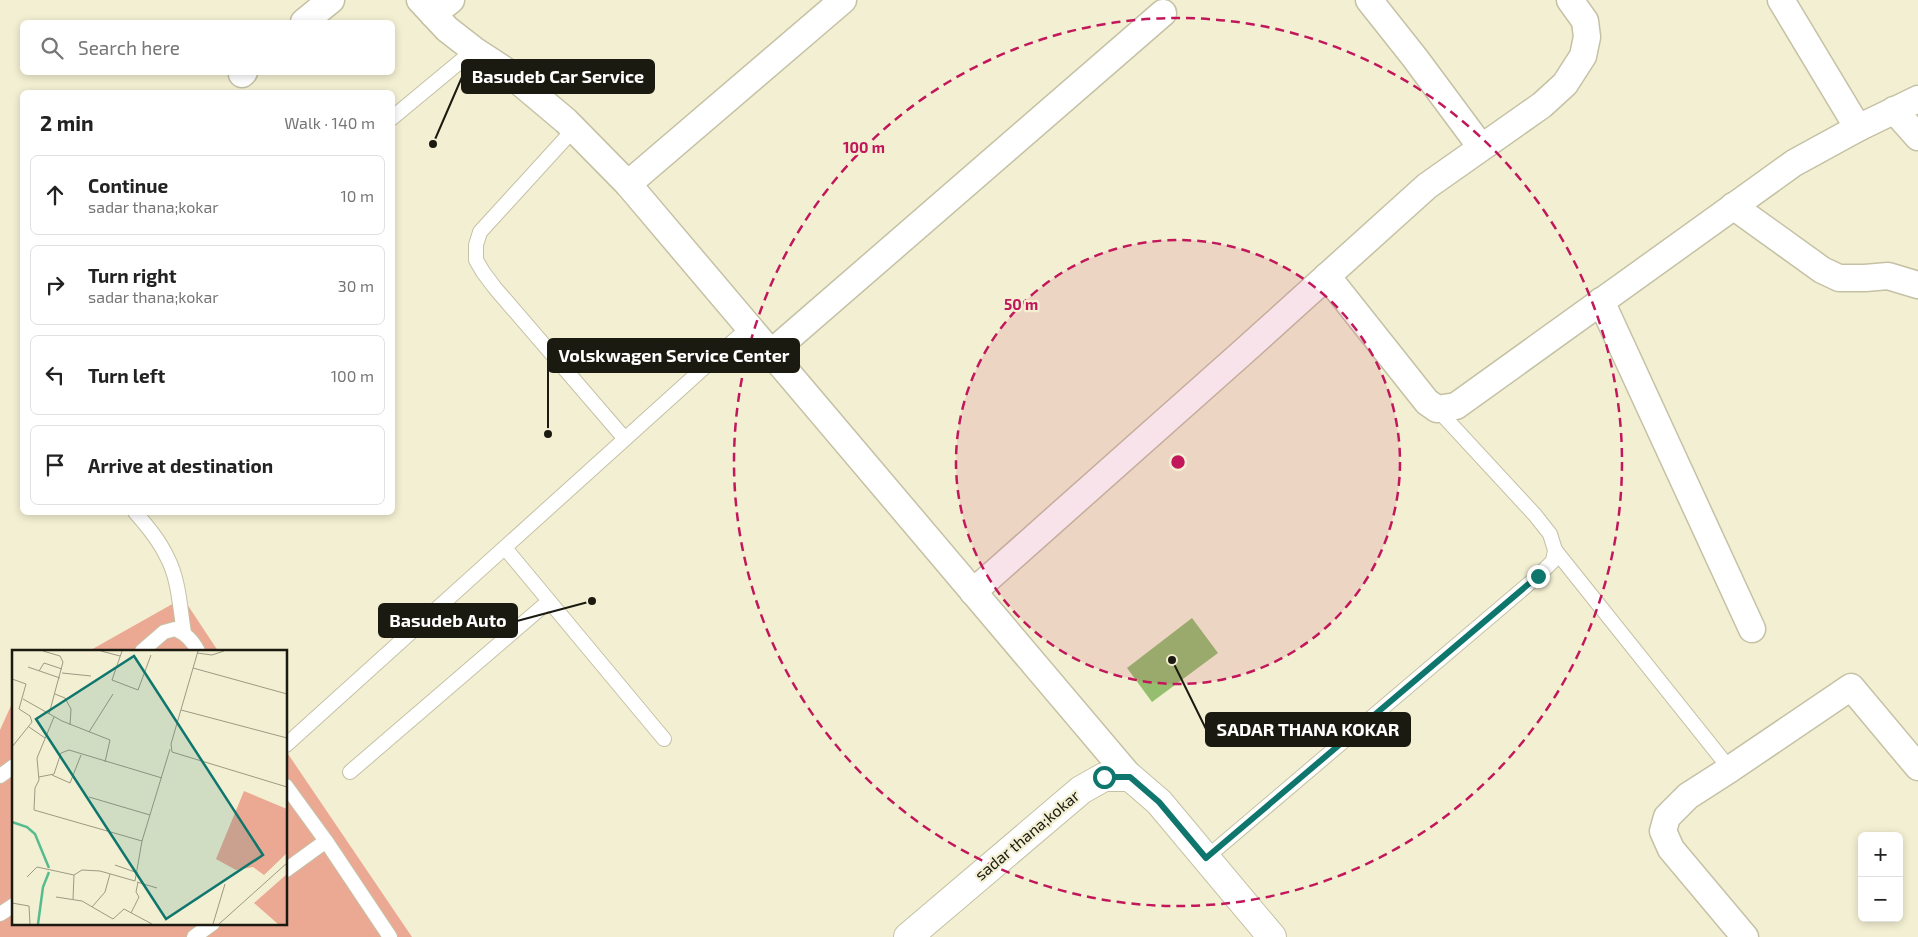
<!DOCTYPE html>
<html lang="en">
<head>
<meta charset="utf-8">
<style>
  :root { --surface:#fff; --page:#f2f2f2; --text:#222; --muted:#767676; --line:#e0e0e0 }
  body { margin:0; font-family:"Exo 2",sans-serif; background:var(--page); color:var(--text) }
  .controls { position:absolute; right:15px; bottom:15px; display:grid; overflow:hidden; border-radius:8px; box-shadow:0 2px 8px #0003 }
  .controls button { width:45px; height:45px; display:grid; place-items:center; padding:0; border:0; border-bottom:1px solid var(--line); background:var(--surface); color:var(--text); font:25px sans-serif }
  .stop { position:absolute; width:15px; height:15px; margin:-11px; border:4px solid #0f766e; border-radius:50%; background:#fff }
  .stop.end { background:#0f766e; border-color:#fff; box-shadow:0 1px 5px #0008 }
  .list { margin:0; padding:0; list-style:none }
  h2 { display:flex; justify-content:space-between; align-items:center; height:65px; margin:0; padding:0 20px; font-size:21px }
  h2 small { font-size:16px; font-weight:400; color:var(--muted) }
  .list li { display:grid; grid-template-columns:32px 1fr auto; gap:15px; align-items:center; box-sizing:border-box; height:80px; margin:0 10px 10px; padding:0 10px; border:1px solid var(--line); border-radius:8px }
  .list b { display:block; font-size:19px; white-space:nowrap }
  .list p { margin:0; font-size:16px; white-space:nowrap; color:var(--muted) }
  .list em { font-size:16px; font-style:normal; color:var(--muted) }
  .icon { flex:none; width:28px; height:28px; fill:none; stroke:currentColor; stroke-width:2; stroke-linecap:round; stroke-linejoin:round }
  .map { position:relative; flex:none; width:1918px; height:937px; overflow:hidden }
  .search { position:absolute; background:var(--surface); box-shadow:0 2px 8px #0003; left:20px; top:20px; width:375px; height:55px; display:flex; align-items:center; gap:12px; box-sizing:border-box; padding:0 18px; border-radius:8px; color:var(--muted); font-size:19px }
  .panel { position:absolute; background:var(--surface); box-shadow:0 2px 8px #0003; left:20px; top:90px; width:375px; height:425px; border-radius:8px }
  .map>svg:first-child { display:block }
</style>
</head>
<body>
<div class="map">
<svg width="1918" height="937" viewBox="0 0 1918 937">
  <rect width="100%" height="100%" fill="#f3efd2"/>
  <!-- green -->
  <g fill="#eba994">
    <polygon points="183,598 218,651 89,651"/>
    <polygon points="14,699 14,923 286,923 286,751 412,937 0,937 0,730"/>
  </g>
  <!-- building -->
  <polygon fill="#95bf6f" points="1192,618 1218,653 1152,702 1127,668"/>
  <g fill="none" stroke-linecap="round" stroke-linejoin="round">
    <defs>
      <g id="service">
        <polyline points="392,118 474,50"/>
        <polyline points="574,129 480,232 476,245 476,260 483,272 495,288 625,439"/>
        <path d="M135 512C147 526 159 540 167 557 179 579 180 609 184 633"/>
        <polyline points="505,548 664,739"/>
        <polyline points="1555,550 1730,769"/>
        <path d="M142 651 164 632 175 629C186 634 192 640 198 651"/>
        <polyline points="286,745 749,327"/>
        <polyline points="350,772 549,601"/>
        <polyline points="0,776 14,766"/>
        <polyline points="286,786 326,841 390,937"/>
        <polyline points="1206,858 1538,576 1553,561 1555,550 1550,534 1535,515 1437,409"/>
        <polyline points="286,870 326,841"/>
        <polyline points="0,914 14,905"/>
        <polyline points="194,937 213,923"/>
      </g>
      <g id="minor">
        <polyline points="420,0 447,29 474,50 509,73 566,121 628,184 1130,777"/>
        <polyline points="1369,0 1415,58 1481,147"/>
        <polyline points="1781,0 1858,128"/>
        <polyline points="433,14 451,0"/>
        <polyline points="304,22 331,0"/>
        <polyline points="242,74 244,72"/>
        <polyline points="1894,110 1918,137"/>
        <polyline points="628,184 843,0"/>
        <polyline points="1733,206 1822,270 1839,278 1865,278 1888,276 1918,285"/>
        <polyline points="1327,276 1427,402 1437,409 1456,406 1794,163 1858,128 1918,99"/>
        <polyline points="1601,301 1752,629"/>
        <polyline points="771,353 1163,13"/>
        <polyline points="973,592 1242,353 1427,186 1542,105 1565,84 1583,56 1587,37 1585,21 1570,0"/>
        <polyline points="1745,937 1671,849 1663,831 1667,817 1688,796 1730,769 1851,687 1918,767"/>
      </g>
      <polyline id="tertiary" points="908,937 1081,790 1104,777 1130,777 1159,802 1272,937"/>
    </defs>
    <!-- service casing -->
    <use href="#service" stroke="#c5c1a5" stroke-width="16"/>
    <!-- minor casing -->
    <use href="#minor" stroke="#c5c1a5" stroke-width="29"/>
    <!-- tertiary casing -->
    <use href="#tertiary" stroke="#c5c1a5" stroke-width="30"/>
    <!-- service -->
    <use href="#service" stroke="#fff" stroke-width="14"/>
    <!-- minor -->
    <use href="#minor" stroke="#fff" stroke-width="26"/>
    <!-- tertiary -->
    <use href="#tertiary" stroke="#fff" stroke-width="28"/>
  </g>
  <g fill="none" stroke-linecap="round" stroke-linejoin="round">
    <!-- route -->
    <polyline stroke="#0f766e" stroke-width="6" points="1104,777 1130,777 1159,802 1206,858 1538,576"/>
  </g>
  <!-- distance rings -->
  <circle cx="1178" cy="462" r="222" fill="#c2185b" fill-opacity=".12"/>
  <g fill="none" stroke="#c2185b" stroke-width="2.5" stroke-dasharray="9 6">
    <circle cx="1178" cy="462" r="222"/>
    <circle cx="1178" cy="462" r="444"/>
  </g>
  <g text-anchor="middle" stroke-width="4.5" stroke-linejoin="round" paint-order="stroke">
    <!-- street labels -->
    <g font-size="16" fill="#1b1a10" stroke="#f3efd2">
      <text transform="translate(1027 835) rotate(-40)" y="6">sadar thana;kokar</text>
    </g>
  </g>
  <!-- overview -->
  <g transform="translate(12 650)">
    <rect width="275" height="275" fill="#f3efd2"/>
    <path d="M232 141 275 159V203L252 225 241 217 224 220 204 209ZM275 224V274H266L242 253Z" fill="#eba994"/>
    <path fill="none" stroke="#56bc8f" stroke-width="2.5" d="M0 172 15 177 23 184 37 218M26 274 31 237 37 222"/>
    <path fill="none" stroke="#9d9a84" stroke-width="1" d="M31 1 48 6 51 12 37 64M89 1 108 6M110 1 100 30 126 40 139 5M186 1 159 94 160 102 275 137M185 3 200 5 212 1M16 17 48 28M181 18 275 44M27 21 32 13 50 19M50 23 79 26M0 29 14 34 7 59 18 66 20 72 0 97M43 44 53 48 59 59 58 75M11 49 50 71 98 90 93 112M169 60 275 88M42 67 25 108 27 130 23 138 22 160 130 191M17 77 33 88M77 82 101 44M40 125 58 133 69 105M27 127 42 124 49 103 57 100 150 128M77 147 138 165M103 215 126 223M62 225 70 220 88 221 123 231 130 191 158 99M15 227 25 217 62 225 61 249M125 232 145 238M44 247 70 251 101 269 112 259 140 274M0 253 17 256 18 274M80 257 93 242 98 224M119 263 127 247 124 242 126 232M201 274 213 234M207 274 275 213"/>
    <path fill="#0f766e" fill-opacity="0.15" stroke="#0f766e" stroke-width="2.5" d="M122 6 251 205 154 269 24 69Z"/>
    <rect width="275" height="275" fill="none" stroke="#1b1a10" stroke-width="2.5"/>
  </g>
  <circle cx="1178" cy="462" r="8" fill="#c2185b" stroke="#f3efd2" stroke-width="2.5"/>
  <g font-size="15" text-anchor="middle" font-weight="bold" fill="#c2185b" stroke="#f3efd2" stroke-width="4.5" stroke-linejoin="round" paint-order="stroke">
    <text x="864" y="153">100 m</text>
    <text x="1021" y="310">50 m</text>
  </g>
  <!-- callouts -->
  <path fill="none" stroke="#1b1a10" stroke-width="2" d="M433 144L462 77M548 434L548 355M592 601L517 621M1172 660L1206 729"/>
  <g fill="#1b1a10" stroke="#f3efd2" stroke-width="2">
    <circle cx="433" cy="144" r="5"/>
    <circle cx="548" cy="434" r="5"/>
    <circle cx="592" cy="601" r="5"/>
    <circle cx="1172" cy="660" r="5"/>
  </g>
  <g fill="#1b1a10" stroke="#1b1a10" stroke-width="2">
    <rect x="462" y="60" width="192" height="33" rx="5"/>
    <rect x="548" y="339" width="251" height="33" rx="5"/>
    <rect x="379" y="604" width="138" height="33" rx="5"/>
    <rect x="1206" y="713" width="204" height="33" rx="5"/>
  </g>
  <g font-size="18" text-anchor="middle" font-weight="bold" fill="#fff">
    <text x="558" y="83">Basudeb Car Service</text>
    <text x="674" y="362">Volskwagen Service Center</text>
    <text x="448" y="627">Basudeb Auto</text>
    <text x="1308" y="736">SADAR THANA KOKAR</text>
  </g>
</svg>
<div class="controls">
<button>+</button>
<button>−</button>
</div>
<div class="stop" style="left:1104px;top:777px"></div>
<div class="stop end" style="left:1538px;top:576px"></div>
<div class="search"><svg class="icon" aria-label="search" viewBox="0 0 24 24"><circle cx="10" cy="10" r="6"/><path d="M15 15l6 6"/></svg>Search here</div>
<section class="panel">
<h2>2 min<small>Walk · 140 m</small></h2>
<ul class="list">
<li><svg class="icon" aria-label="ahead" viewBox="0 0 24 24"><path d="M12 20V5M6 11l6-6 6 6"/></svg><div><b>Continue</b><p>sadar thana;kokar</p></div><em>10 m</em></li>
<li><svg class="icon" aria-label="right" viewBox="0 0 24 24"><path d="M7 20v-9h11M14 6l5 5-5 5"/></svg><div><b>Turn right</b><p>sadar thana;kokar</p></div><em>30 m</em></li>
<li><svg class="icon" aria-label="left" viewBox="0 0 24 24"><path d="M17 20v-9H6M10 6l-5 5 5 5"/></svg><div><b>Turn left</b></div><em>100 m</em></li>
<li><svg class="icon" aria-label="arrive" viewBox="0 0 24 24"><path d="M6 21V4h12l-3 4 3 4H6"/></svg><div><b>Arrive at destination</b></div></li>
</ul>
</section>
</div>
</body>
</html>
